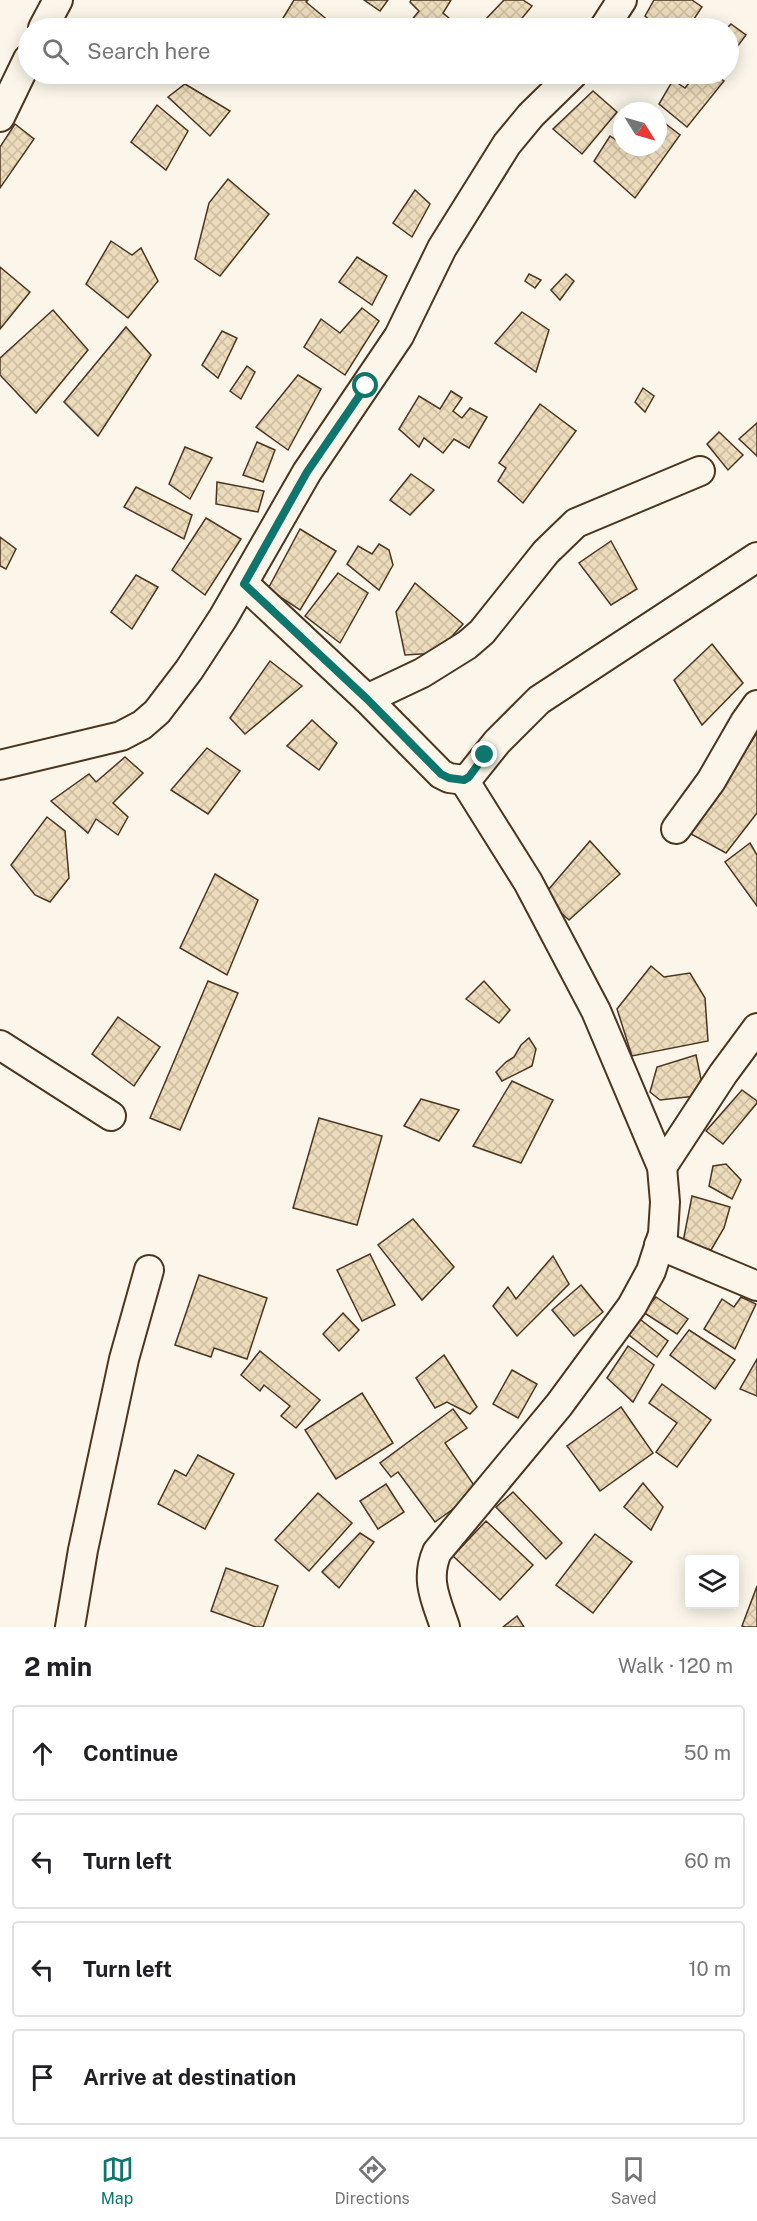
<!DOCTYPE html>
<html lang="en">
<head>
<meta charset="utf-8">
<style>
  :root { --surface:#fff; --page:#f2f2f2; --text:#202124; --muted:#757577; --line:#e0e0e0; --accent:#0f766e }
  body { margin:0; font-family:"Public Sans",sans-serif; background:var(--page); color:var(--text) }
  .controls { position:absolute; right:18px; bottom:18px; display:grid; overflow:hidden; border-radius:6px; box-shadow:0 3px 15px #0003 }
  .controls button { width:54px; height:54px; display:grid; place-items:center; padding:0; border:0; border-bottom:2px solid var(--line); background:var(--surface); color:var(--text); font:30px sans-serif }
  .compass { position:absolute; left:613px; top:102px; width:54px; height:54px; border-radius:50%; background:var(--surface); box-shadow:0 3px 15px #0003; rotate:127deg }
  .stop { position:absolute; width:18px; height:18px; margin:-14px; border:4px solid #0f766e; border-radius:50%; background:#fff }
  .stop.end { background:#0f766e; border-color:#fff; box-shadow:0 2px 6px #0008 }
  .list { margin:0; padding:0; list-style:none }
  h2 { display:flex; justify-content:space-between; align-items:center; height:78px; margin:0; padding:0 24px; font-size:26px }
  h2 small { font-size:20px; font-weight:400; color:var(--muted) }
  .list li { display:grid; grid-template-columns:39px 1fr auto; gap:18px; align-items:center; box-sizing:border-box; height:96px; margin:0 12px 12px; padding:0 12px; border:2px solid var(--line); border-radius:6px }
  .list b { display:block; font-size:22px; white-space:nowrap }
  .list em { font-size:20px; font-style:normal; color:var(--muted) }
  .icon { flex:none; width:33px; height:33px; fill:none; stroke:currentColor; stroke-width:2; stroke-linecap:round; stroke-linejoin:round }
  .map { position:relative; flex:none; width:757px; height:1627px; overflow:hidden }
  .search { position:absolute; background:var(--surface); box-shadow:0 3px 15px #0003; left:18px; right:18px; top:18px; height:66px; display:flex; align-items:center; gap:15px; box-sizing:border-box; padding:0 21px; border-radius:33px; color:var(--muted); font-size:22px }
  .sheet { height:510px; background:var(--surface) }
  nav { display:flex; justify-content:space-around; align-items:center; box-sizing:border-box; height:84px; border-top:2px solid var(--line); background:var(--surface); font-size:16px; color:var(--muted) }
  nav a { display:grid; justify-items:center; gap:3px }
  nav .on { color:var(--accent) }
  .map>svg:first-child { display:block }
</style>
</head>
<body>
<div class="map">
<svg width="757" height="1627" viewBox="0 0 757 1627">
  <defs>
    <pattern id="building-cross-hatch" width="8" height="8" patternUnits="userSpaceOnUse" patternTransform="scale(1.5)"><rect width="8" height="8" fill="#ecdcbc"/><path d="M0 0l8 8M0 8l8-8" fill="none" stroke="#ccbda1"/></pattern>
  </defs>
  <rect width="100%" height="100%" fill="#fbf6e9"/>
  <!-- building -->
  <g fill="url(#building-cross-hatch)" stroke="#4a3520" stroke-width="1.5">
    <polygon points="294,0 308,0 306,2 330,22 325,28 277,28"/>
    <polygon points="364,0 388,0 380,11"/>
    <polygon points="411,0 451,0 443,13 455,23 451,28 408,28 406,27 419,11 410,2"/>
    <polygon points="504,0 523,0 532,6 514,28 495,28 485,20"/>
    <polygon points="654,0 692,0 702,7 688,28 659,28 645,16"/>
    <polygon points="731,24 746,35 734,51 728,48 727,28"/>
    <polygon points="696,74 714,74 724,81 687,127 659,104 673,80 685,88"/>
    <polygon points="185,84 230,111 210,136 168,97"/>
    <polygon points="593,91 617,112 582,154 553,129"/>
    <polygon points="157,105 188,131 166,170 131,142"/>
    <polygon points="658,118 680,135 635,198 594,161 610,136 622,144 622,147 658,147"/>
    <polygon points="15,124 34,139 0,188 0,147"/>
    <polygon points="228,179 269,214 220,276 195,259 209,203"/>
    <polygon points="415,190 430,204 412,237 393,223"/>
    <polygon points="111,241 132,255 141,248 158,281 128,318 86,284"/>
    <polygon points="357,257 387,276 372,305 339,282"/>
    <polygon points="0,267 30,292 0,329"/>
    <polygon points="529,274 541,280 535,288 525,281"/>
    <polygon points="566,274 574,281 560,300 551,290"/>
    <polygon points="362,308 379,321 345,375 304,347 321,319 340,333"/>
    <polygon points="53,310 88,350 36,413 0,375 0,358"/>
    <polygon points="522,312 549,330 536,372 495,343"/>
    <polygon points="126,327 151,355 98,436 64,402"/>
    <polygon points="222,331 237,338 218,378 202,365"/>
    <polygon points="247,366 255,372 241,399 230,391"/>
    <polygon points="298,375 321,389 288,450 256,427"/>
    <polygon points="643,388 654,396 645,412 635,402"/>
    <polygon points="451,391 462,398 453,411 462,418 470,408 487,417 469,448 454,439 443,453 424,438 419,447 399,429 419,396 440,409"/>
    <polygon points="540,404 576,431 523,503 498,481 506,468 499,463"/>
    <polygon points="757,423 757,456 739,439"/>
    <polygon points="719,432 743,455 728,470 707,444"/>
    <polygon points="257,442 275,450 263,482 243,475"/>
    <polygon points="185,447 212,458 190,499 169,484"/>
    <polygon points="411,474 434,490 410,515 390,500"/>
    <polygon points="217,482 264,491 258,512 216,504"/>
    <polygon points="136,487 192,515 184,539 124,507"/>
    <polygon points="206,518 241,539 205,595 172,570"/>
    <polygon points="300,529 336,551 300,610 268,589"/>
    <polygon points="0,537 16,549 6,569 0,566"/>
    <polygon points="611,541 637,589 611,605 579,563"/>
    <polygon points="379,544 389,550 393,565 379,590 347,564 358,546 372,554"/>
    <polygon points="338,573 368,593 340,643 305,616"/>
    <polygon points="136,575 158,587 132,629 111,612"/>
    <polygon points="415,583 463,624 437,653 405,655 396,612"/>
    <polygon points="712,644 743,683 702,725 674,680"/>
    <polygon points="270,661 302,686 245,734 230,718"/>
    <polygon points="312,720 337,743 319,770 287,746"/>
    <polygon points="757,733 757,813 726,853 691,834"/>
    <polygon points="207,748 240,771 208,814 171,790"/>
    <polygon points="125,757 143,773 113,803 128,817 118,835 96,819 88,833 51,801 89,774 96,782"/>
    <polygon points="47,817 65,831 69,878 50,902 35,895 11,865"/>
    <polygon points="590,841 620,874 569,920 543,896"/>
    <polygon points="750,843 757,855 757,906 725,862"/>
    <polygon points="215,874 258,900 227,975 180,948"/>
    <polygon points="651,966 664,977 690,973 705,998 708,1041 632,1056 617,1009"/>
    <polygon points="208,981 238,993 180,1130 150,1118"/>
    <polygon points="484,981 510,1010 499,1023 466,999"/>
    <polygon points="118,1017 160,1047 134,1086 92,1054"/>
    <polygon points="529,1038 536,1049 532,1066 502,1081 496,1072 506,1062 514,1057 521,1045"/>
    <polygon points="696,1055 701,1079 696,1096 660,1100 650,1092 657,1067"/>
    <polygon points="512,1081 553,1100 521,1163 473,1146"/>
    <polygon points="742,1090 757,1101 757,1103 723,1144 706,1131"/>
    <polygon points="421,1099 459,1110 439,1141 404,1126"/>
    <polygon points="319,1118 382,1136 357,1225 293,1208"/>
    <polygon points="726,1164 741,1180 732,1199 709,1186 713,1166"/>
    <polygon points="692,1196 730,1207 724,1228 711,1250 683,1242"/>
    <polygon points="413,1219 454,1267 422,1300 378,1245"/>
    <polygon points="370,1254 395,1305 362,1321 337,1270"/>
    <polygon points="553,1256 569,1284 517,1336 493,1306 508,1287 516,1299"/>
    <polygon points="199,1275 267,1298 247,1359 214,1348 211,1357 175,1345"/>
    <polygon points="581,1285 603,1312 574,1336 552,1310"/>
    <polygon points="656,1297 688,1319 677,1334 643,1312"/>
    <polygon points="741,1297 756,1304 735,1349 704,1329 722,1299 734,1307"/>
    <polygon points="343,1313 359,1330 339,1351 323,1334"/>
    <polygon points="637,1317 668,1341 657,1357 629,1335"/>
    <polygon points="689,1330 735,1360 715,1389 670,1355"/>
    <polygon points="628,1346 654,1365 633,1402 607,1378"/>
    <polygon points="260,1351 320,1400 296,1428 281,1416 290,1406 264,1385 260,1391 241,1375"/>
    <polygon points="444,1355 477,1407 470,1414 447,1402 435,1408 416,1378"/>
    <polygon points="757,1359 757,1396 740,1389"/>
    <polygon points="512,1370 537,1384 518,1418 493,1404"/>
    <polygon points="662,1384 711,1420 677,1467 656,1452 677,1423 649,1403"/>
    <polygon points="362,1393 393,1443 336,1479 305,1430"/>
    <polygon points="621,1407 653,1453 600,1491 567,1446"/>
    <polygon points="453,1409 467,1428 445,1443 478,1491 435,1522 398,1472 391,1477 380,1463"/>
    <polygon points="198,1455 234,1474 205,1529 158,1504 175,1470 186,1476"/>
    <polygon points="643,1483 663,1507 651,1530 624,1507"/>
    <polygon points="386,1484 404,1512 378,1529 360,1501"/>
    <polygon points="513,1492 562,1543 546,1559 496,1507"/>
    <polygon points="318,1493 352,1523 309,1571 275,1540"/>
    <polygon points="486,1521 533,1565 500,1600 453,1556"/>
    <polygon points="360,1533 374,1542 339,1588 322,1572"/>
    <polygon points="595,1534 632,1562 593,1613 556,1585"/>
    <polygon points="226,1568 278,1586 263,1627 256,1627 211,1611"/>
    <polygon points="757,1586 757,1627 745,1627 742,1626"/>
    <polygon points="517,1616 524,1627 503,1627"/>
  </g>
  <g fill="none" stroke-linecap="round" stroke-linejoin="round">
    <defs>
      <g id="minor">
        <polyline points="43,28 58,0"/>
        <polyline points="604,28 622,0"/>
        <polyline points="0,117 28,59"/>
        <polyline points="244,584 367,699 441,774 449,778 464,780 469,777 497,742 539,700 757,557"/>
        <polyline points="367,699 422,673 467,645 482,632 546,552 576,523 700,471"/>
        <polyline points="0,765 121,736 142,725 157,712 189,670 223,618 307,472 399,336 442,248 507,144 531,115 573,74"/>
        <polyline points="676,829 711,781 745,722 757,705"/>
        <polyline points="0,1045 111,1116"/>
        <polyline points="662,1167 723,1074 757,1028"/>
        <polyline points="659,1245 757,1286"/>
        <polyline points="70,1627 83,1550 124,1359 149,1270"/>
        <path d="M445 1627C436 1600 425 1580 437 1552L559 1405 632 1306 651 1271 663 1234 665 1202 662 1167 596 1011 528 882 464 780"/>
      </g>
    </defs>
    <!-- minor casing -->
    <use href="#minor" stroke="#4a3520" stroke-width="32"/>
    <!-- minor -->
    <use href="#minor" stroke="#fbf6e9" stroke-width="28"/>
  </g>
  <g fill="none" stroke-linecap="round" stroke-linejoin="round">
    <!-- route -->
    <polyline stroke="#0f766e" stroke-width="8" points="366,386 307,472 244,584 367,699 441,774 449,778 464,780 469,777 485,755"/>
  </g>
</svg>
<div class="controls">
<button><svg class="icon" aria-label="layers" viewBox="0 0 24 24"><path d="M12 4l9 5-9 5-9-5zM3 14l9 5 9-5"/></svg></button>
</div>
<svg class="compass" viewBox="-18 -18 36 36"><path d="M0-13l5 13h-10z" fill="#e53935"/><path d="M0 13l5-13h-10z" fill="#757577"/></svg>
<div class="stop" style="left:366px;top:386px"></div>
<div class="stop end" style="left:485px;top:755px"></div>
<div class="search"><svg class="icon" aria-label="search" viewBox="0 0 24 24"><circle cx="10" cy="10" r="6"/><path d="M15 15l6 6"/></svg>Search here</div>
</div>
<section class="sheet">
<h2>2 min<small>Walk · 120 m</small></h2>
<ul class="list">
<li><svg class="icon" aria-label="ahead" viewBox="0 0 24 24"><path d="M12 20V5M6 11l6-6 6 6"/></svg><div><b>Continue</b></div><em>50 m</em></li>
<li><svg class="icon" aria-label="left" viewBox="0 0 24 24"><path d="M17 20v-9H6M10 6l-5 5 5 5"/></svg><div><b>Turn left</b></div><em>60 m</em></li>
<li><svg class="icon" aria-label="left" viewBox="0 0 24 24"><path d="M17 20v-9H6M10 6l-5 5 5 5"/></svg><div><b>Turn left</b></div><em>10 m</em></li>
<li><svg class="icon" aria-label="arrive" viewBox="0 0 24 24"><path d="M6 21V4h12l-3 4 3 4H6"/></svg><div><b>Arrive at destination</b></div></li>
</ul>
</section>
<nav>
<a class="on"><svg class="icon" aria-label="map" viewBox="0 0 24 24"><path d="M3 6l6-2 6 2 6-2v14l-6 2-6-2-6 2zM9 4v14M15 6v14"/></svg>Map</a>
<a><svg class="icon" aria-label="directions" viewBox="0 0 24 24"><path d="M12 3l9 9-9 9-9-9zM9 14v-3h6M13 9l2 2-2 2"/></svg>Directions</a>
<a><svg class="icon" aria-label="saved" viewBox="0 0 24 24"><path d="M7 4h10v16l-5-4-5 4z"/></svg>Saved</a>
</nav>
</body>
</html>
